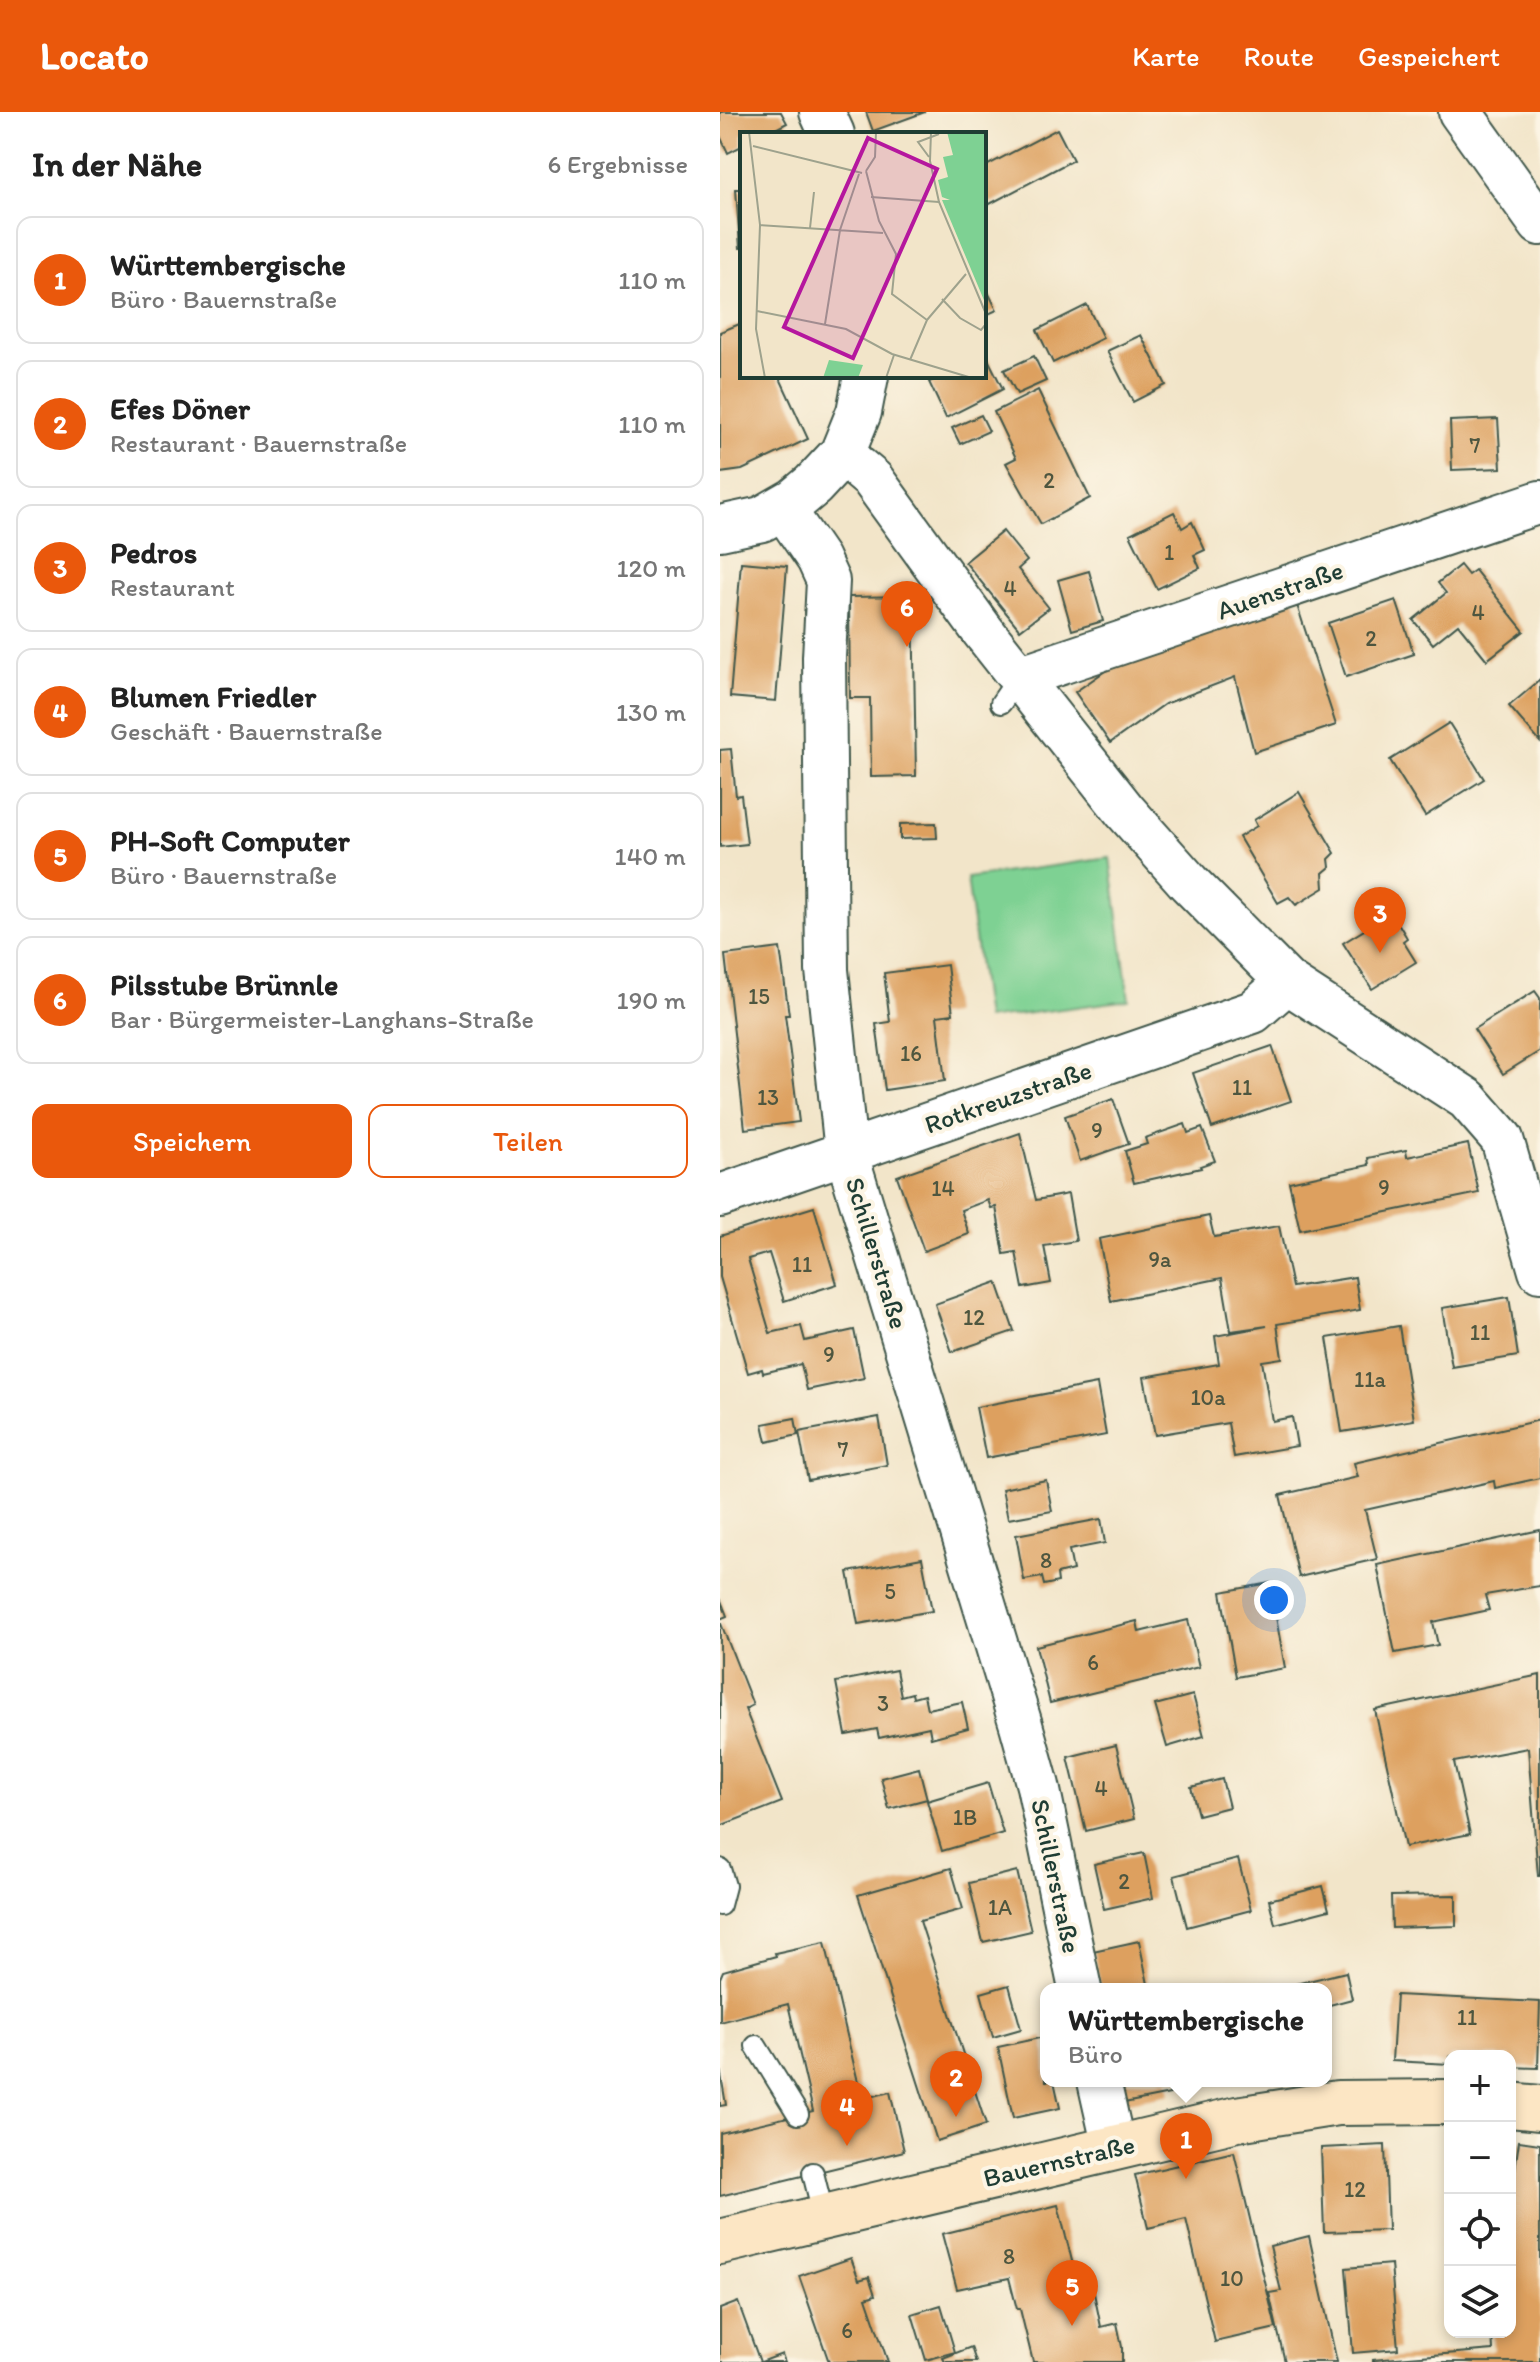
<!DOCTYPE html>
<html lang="de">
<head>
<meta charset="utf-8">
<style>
  :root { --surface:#fff; --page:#f6f6f6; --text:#222; --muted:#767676; --line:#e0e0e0; --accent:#ea580c }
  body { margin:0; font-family:Itim,sans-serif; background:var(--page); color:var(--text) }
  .controls { position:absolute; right:24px; bottom:24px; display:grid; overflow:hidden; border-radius:16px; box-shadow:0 4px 12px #0003 }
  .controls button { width:72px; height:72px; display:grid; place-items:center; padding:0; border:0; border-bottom:2px solid var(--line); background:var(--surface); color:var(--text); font:40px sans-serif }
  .you { position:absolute; left:554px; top:1488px; width:28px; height:28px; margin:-20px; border:6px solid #fff; border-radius:50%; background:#1a73e8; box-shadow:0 0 0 12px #1a73e833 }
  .badge { display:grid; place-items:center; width:52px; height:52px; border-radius:50%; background:var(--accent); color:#fff; font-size:26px; font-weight:700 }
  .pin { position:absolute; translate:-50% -66px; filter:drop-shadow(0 2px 4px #0008) }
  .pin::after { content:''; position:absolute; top:42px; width:28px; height:24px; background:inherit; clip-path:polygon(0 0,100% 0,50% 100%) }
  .popup { position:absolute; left:320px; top:1871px; width:292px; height:104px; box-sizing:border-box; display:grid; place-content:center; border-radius:16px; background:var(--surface); filter:drop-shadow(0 2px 6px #0005); font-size:26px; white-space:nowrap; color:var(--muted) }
  .popup b { font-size:30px; color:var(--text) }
  .popup::after { content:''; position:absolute; left:50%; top:100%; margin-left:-16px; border:16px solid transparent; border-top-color:var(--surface) }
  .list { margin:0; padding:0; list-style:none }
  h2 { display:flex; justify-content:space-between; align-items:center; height:104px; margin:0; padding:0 32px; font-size:34px }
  h2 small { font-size:26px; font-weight:400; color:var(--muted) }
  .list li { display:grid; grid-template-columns:52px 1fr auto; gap:24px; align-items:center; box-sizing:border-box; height:128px; margin:0 16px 16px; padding:0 16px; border:2px solid var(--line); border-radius:16px }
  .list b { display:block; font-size:30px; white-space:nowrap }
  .list p { margin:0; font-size:26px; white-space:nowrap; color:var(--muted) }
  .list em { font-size:26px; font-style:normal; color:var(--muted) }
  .actions { display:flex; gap:16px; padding:24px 32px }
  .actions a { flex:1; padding:18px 0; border:2px solid var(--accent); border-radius:16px; text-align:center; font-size:28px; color:var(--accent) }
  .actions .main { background:var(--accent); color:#fff }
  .icon { flex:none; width:44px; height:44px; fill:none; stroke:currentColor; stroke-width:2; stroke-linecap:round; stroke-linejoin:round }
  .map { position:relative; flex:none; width:820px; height:2250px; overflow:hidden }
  header { display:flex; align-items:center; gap:48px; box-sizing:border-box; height:112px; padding:0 40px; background:var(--accent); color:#fff }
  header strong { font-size:38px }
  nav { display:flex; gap:44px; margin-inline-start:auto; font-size:28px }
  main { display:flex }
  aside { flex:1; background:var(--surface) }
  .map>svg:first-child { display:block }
</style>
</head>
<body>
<header>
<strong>Locato</strong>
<nav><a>Karte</a><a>Route</a><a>Gespeichert</a></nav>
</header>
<main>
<aside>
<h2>In der Nähe<small>6 Ergebnisse</small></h2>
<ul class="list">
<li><span class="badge">1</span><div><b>Württembergische</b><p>Büro · Bauernstraße</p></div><em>110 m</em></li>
<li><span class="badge">2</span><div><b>Efes Döner</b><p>Restaurant · Bauernstraße</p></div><em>110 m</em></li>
<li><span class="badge">3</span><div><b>Pedros</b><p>Restaurant</p></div><em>120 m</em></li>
<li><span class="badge">4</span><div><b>Blumen Friedler</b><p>Geschäft · Bauernstraße</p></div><em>130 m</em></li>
<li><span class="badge">5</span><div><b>PH-Soft Computer</b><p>Büro · Bauernstraße</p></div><em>140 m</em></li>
<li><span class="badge">6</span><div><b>Pilsstube Brünnle</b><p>Bar · Bürgermeister-Langhans-Straße</p></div><em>190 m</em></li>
</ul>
<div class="actions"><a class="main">Speichern</a><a>Teilen</a></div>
</aside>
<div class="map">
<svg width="820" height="2250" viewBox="0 0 820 2250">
  <rect width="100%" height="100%" fill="#fcf5e5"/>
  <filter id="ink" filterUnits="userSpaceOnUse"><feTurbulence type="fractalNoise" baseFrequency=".0125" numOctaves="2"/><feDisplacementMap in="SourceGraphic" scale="16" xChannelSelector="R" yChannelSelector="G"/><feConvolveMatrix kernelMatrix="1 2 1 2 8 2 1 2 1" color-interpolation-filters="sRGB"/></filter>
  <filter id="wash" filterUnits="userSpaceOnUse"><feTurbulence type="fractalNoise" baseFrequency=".006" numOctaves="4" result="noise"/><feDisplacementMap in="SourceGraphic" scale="32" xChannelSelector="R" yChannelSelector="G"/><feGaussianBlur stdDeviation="1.8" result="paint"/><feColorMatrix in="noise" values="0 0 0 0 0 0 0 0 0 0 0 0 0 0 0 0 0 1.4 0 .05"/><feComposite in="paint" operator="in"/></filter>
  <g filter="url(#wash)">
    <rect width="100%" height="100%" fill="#f2e5c9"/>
    <!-- green -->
    <polygon fill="#7ed193" stroke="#4e8764" stroke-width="2" points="390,746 409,888 266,907 247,766"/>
    <g id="blocks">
      <!-- building -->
      <g fill="#dda05f">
        <polygon points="0,0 61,0 67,11 46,22 22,22 22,34 8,41 0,24"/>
        <polygon points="146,0 205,0 153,19"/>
        <polygon points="337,17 353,48 264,95 264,55"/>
        <polygon points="16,77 22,77 22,136 20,136"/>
        <polygon points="264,172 277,198 264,204"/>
        <polygon points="367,193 383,226 333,251 317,218"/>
        <polygon points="22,211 22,264 59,264 88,327 22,358 0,361 0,220"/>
        <polygon points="421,223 446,273 413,290 387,239"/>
        <polygon points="266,243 283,277 226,306 209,270 222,264 264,264 264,244"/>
        <polygon points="314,244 326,269 297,282 284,258"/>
        <polygon points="318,278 370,386 321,412 286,351 296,346 274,300"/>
        <polygon points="261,303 269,319 240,332 232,316"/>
        <polygon points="778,307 781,356 732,358 730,309"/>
        <polygon points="454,400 462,416 472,410 485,438 474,443 480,456 437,477 410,422"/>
        <polygon points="283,419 307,449 298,457 329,496 300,518 245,450"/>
        <polygon points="21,450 67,454 56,589 10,585"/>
        <polygon points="740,453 748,463 755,458 804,519 767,548 738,512 713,532 693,508 726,481 718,471"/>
        <polygon points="369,459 383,509 352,518 338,468"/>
        <polygon points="193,484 196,664 151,665 150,586 130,586 129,485"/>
        <polygon points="575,487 616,613 534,640 515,565 445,592 390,631 355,580 414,539"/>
        <polygon points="676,488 694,542 626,565 608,511"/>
        <polygon points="820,568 820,630 789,594"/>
        <polygon points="729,611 764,667 705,704 670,648"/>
        <polygon points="11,637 16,684 21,683 27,732 0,735 0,638"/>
        <polygon points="579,680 615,741 609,747 610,755 603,761 604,776 576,793 569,785 558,791 519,725 537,714 534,708"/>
        <polygon points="216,711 217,726 180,727 180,712"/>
        <polygon points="672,801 687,826 683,829 696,850 652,877 623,831"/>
        <polygon points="60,836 69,903 65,903 79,1010 25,1017 5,843"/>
        <polygon points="227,853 233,902 217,904 225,969 165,978 156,912 170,910 164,861"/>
        <polygon points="815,879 820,886 820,939 783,962 754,917"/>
        <polygon points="552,934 571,989 492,1016 473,961"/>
        <polygon points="393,987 409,1032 360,1049 345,1004"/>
        <polygon points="465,1012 468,1021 482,1016 495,1049 480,1054 481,1056 414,1071 405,1039 427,1032 425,1026"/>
        <polygon points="300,1021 316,1088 348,1082 356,1129 324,1134 331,1171 303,1176 296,1140 284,1142 276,1095 271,1096 268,1088 241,1098 249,1122 204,1139 177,1064"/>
        <polygon points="748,1032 759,1081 580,1118 569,1070 649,1053 648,1046 686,1038 687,1045"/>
        <polygon points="94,1095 117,1172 64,1189 49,1141 28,1147 50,1221 81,1214 85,1229 134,1218 144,1266 87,1278 81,1252 43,1261 42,1257 28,1261 0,1165 0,1124"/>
        <polygon points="489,1104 494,1125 559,1114 572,1175 635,1165 640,1198 557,1212 562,1246 542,1249 552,1309 572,1305 577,1334 514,1345 508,1311 435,1323 424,1265 499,1252 495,1224 547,1214 511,1219 502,1166 391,1189 379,1127"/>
        <polygon points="277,1170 294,1219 232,1240 215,1192"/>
        <polygon points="789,1185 798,1244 732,1255 722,1196"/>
        <polygon points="679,1214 694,1308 622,1320 607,1226"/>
        <polygon points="377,1272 386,1323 266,1346 256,1295"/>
        <polygon points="159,1305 167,1353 88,1368 79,1320"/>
        <polygon points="75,1306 78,1323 47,1330 43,1312"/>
        <polygon points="820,1308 820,1366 775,1376 774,1369 645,1398 657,1447 579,1465 560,1383 638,1365 634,1351"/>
        <polygon points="326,1368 332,1399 288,1407 282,1377"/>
        <polygon points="381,1407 385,1431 349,1438 353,1458 337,1462 338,1470 324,1473 322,1465 304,1468 296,1423"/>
        <polygon points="820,1418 820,1474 765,1483 769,1498 713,1510 718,1533 675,1541 657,1453"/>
        <polygon points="202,1446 212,1499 138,1512 128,1460"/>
        <polygon points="550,1471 565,1556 516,1565 501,1480"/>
        <polygon points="0,1486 7,1504 0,1507"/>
        <polygon points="468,1508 479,1555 330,1591 316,1534 417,1509 419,1520"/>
        <polygon points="0,1509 33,1593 25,1597 62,1690 0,1714"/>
        <polygon points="176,1558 181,1584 192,1581 193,1586 204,1583 207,1597 242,1590 248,1616 211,1626 209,1615 159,1626 157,1617 126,1623 116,1570"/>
        <polygon points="820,1563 820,1764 818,1764 808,1636 734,1650 750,1722 685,1735 655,1598"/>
        <polygon points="473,1583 484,1624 447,1635 435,1593"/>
        <polygon points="396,1633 414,1707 366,1719 348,1645"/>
        <polygon points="199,1656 207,1687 169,1697 161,1666"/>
        <polygon points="502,1667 509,1695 478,1703 471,1675"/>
        <polygon points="268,1671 283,1721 222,1739 207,1689"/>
        <polygon points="424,1741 433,1786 384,1797 374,1752"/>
        <polygon points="518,1747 531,1798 467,1815 454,1764"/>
        <polygon points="231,1756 243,1797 200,1809 266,2013 217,2029 138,1783"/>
        <polygon points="297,1759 311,1819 263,1830 249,1771"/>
        <polygon points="603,1774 609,1798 555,1812 549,1788"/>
        <polygon points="736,1783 736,1814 672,1816 671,1784"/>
        <polygon points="419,1829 429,1877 381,1877 373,1839"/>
        <polygon points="105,1830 142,1987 170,1980 184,2039 0,2084 0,2021 93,1999 68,1892 0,1910 0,1866 3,1859 56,1844 55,1841"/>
        <polygon points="626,1860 632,1887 606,1894 606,1877 567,1877 567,1874"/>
        <polygon points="289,1873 301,1917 273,1925 261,1881"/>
        <polygon points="676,1883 820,1890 818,1956 790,1955 790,1944 730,1944 730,1952 672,1949"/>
        <polygon points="324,1925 326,1969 334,1969 340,1996 293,2006 278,1935"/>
        <polygon points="0,1957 6,1993 0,1994"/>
        <polygon points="400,1969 448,1969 450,1982 404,1991"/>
        <polygon points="799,2029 820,2032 820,2250 653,2250 653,2248 773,2238 772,2220 790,2220 790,2093"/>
        <polygon points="665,2033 668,2118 604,2120 601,2036"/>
        <polygon points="514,2040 556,2216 495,2230 466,2107 428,2116 415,2063"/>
        <polygon points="338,2093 361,2185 374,2181 381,2215 397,2211 402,2235 402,2250 313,2250 300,2197 297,2197 289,2166 237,2177 222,2122"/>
        <polygon points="589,2124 599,2170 617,2250 565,2250 549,2181 561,2179 550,2134"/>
        <polygon points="131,2146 139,2168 149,2165 155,2183 146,2186 168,2250 109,2250 79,2164"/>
        <polygon points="671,2152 678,2237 633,2241 626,2156"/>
        <polygon points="18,2190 40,2250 0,2250 0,2197"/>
        <polygon points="221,2193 235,2240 206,2248 192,2202"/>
        <polygon points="251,2235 256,2250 225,2250 223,2246"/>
        <polygon points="62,2242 65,2250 41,2250"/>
      </g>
    </g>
  </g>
  <g filter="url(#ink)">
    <use href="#blocks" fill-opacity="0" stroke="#3f564a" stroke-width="2"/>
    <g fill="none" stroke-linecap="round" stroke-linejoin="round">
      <defs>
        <g id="service">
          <polyline points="281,591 299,565"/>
          <polyline points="0,1757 5,1774 0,1793"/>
          <polyline points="36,1934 78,2002"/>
          <polyline points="93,2061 104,2105"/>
        </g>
        <g id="minor">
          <polyline points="740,0 820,112"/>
          <polyline points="122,342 153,368 262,518 405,699 469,771 567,870 747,987 782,1027 820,1159"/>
          <polyline points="63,396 98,447 108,469 104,545 107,858 126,1040 301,1613 318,1674 360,1877"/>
          <polyline points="299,565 820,390"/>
          <polyline points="0,1084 533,900 567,870"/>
          <polyline points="379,1969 394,2036"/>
        </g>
        <g id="tertiary">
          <polyline points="102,0 112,22"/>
          <polyline points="0,416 42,407 75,388 93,373 122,342 139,300 146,264"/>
        </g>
        <g id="secondary">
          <polyline points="790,1993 820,1996"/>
          <polyline points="0,2130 517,2007 618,1991 730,1990"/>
        </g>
      </defs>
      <!-- service casing -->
      <use href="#service" stroke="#3f564a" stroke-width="24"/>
      <!-- minor casing -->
      <use href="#minor" stroke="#3f564a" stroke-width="46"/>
      <!-- tertiary casing -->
      <use href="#tertiary" stroke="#3f564a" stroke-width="48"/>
      <!-- secondary casing -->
      <use href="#secondary" stroke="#3f564a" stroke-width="48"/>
      <!-- service -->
      <use href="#service" stroke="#fff" stroke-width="20"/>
      <!-- minor -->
      <use href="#minor" stroke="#fff" stroke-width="42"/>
      <!-- tertiary -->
      <use href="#tertiary" stroke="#fff" stroke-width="44"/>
      <!-- secondary -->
      <use href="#secondary" stroke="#fce6c4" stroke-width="44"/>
    </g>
  </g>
  <g text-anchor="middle" stroke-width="8" stroke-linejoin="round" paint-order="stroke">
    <!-- number labels -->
    <g font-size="22" fill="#4e563f">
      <text x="755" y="341">7</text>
      <text x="329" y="376">2</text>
      <text x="449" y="448">1</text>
      <text x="290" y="484">4</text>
      <text x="758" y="508">4</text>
      <text x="651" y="534">2</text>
      <text x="39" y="892">15</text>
      <text x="191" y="949">16</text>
      <text x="522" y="983">11</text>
      <text x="48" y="993">13</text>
      <text x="377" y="1026">9</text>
      <text x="664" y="1083">9</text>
      <text x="223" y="1084">14</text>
      <text x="440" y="1155">9a</text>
      <text x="82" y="1160">11</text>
      <text x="254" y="1213">12</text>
      <text x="760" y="1228">11</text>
      <text x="109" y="1250">9</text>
      <text x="650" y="1275">11a</text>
      <text x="488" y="1293">10a</text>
      <text x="123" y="1345">7</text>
      <text x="326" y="1456">8</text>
      <text x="170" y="1487">5</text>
      <text x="373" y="1558">6</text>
      <text x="163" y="1599">3</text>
      <text x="381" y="1684">4</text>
      <text x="245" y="1713">1B</text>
      <text x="404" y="1777">2</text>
      <text x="280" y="1803">1A</text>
      <text x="747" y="1913">11</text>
      <text x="635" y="2085">12</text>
      <text x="289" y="2152">8</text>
      <text x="512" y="2174">10</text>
      <text x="127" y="2226">6</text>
    </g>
    <!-- street labels -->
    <g font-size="26" fill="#1f3d34" stroke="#fcf5e5">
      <text transform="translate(560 478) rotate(-19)" y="9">Auenstraße</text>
      <text transform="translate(288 985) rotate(-19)" y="9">Rotkreuzstraße</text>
      <text transform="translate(157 1141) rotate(73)" y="9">Schillerstraße</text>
      <text transform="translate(336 1764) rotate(78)" y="9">Schillerstraße</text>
      <text transform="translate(339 2049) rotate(-13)" y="9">Bauernstraße</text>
    </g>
  </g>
  <!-- overview -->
  <g transform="translate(20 20)">
    <rect width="246" height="246" fill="#f2e5c9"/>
    <path d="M207 0H246V173L202 68H210L202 65 198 48 208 45 203 25 213 23ZM89 228 123 233 118 246H83Z" fill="#7ed193"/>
    <path fill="none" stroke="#9ea28d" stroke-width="2" d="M9 0 20 93 16 197 25 246M191 0 190 29 199 70 246 182M13 14 122 41M189 25 178 10 199 2M126 39 139 89 156 122 152 162 187 188 170 228M126 39 135 25 136 0M131 65 199 70M20 93 143 101M70 96 74 60M202 167 220 186 241 198 246 192M17 179 106 197 152 222 232 246M187 188 226 142M85 192 100 98 119 42M146 246 154 223"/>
    <path fill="#b5179e" fill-opacity="0.15" stroke="#b5179e" stroke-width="4" d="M128 6 197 37 113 226 44 195Z"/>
    <rect width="246" height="246" fill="none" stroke="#1f3d34" stroke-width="4"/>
  </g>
</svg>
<div class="controls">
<button>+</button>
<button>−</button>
<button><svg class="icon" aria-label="locate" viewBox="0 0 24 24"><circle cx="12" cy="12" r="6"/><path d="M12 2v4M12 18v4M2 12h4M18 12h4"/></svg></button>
<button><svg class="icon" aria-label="layers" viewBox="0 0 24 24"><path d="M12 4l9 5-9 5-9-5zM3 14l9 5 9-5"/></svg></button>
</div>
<div class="you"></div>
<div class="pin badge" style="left:466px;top:2067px">1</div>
<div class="popup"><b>Württembergische</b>Büro</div>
<div class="pin badge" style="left:236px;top:2005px">2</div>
<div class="pin badge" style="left:660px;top:841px">3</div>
<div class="pin badge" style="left:127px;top:2034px">4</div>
<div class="pin badge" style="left:352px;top:2214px">5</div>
<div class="pin badge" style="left:187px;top:535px">6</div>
</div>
</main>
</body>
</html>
